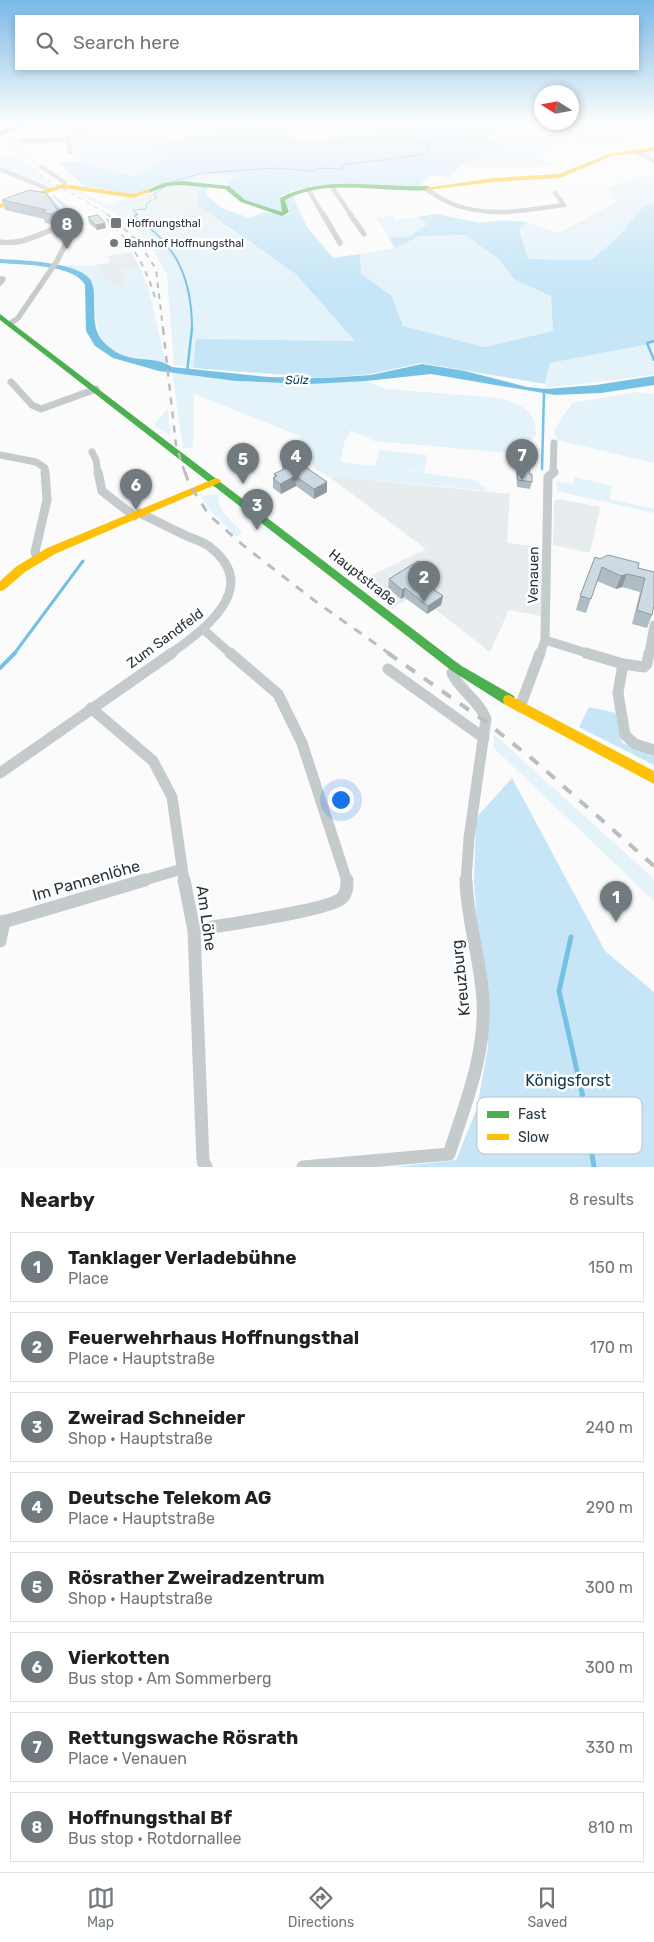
<!DOCTYPE html>
<html lang="en">
<head>
<meta charset="utf-8">
<style>
  :root { --surface:#fff; --page:#f6f6f6; --text:#202124; --muted:#757577; --line:#e0e0e0; --accent:#717a7f }
  body { margin:0; font-family:Rubik,sans-serif; background:var(--page); color:var(--text) }
  .compass { position:absolute; left:534px; top:85px; width:45px; height:45px; border-radius:50%; background:var(--surface); box-shadow:0 2px 8px #0003; rotate:281deg }
  .you { position:absolute; left:340px; top:799px; width:18px; height:18px; margin:-12px; border:4px solid #fff; border-radius:50%; background:#1a73e8; box-shadow:0 0 0 8px #1a73e833 }
  .badge { display:grid; place-items:center; width:32px; height:32px; border-radius:50%; background:var(--accent); color:#fff; font-size:16px; font-weight:700 }
  .pin { position:absolute; translate:-50% -41px; filter:drop-shadow(0 1px 2px #0008) }
  .pin::after { content:''; position:absolute; top:26px; width:18px; height:15px; background:inherit; clip-path:polygon(0 0,100% 0,50% 100%) }
  .list { margin:0; padding:0; list-style:none }
  h2 { display:flex; justify-content:space-between; align-items:center; height:65px; margin:0; padding:0 20px; font-size:21px }
  h2 small { font-size:16px; font-weight:400; color:var(--muted) }
  .list li { display:grid; grid-template-columns:32px 1fr auto; gap:15px; align-items:center; box-sizing:border-box; height:70px; margin:0 10px 10px; padding:0 10px; border:1px solid var(--line); border-radius:0px }
  .list b { display:block; font-size:19px; white-space:nowrap }
  .list p { margin:0; font-size:16px; white-space:nowrap; color:var(--muted) }
  .list em { font-size:16px; font-style:normal; color:var(--muted) }
  .icon { flex:none; width:28px; height:28px; fill:none; stroke:currentColor; stroke-width:2; stroke-linecap:round; stroke-linejoin:round }
  .map { position:relative; flex:none; width:654px; height:1167px; overflow:hidden }
  .search { position:absolute; background:var(--surface); box-shadow:0 2px 8px #0003; left:15px; right:15px; top:15px; height:55px; display:flex; align-items:center; gap:12px; box-sizing:border-box; padding:0 18px; border-radius:0px; color:var(--muted); font-size:19px }
  .sheet { height:705px; background:var(--surface) }
  nav { display:flex; justify-content:space-around; align-items:center; box-sizing:border-box; height:70px; border-top:1px solid var(--line); background:var(--surface); font-size:14px; color:var(--muted) }
  nav a { display:grid; justify-items:center; gap:2px }
  nav .on { color:var(--accent) }
  .map>svg:first-child { display:block }
</style>
</head>
<body>
<div class="map">
<svg width="654" height="1167" viewBox="0 0 654 1167">
  <rect width="100%" height="100%" fill="#fbfbfb"/>
  <!-- built -->
  <g fill="#e7ecef">
    <polygon points="171,184 199,185 199,207 219,222 212,223 137,198"/>
    <polygon points="132,252 139,266 122,269 126,285 112,286 95,265 110,263 108,256"/>
    <polygon points="328,476 510,494 507,543 541,547 541,616 509,610 490,652 435,609 441,605 421,590 392,609 360,581 426,549"/>
    <polygon points="559,499 600,507 590,553 553,545 554,501"/>
  </g>
  <!-- green -->
  <g fill="#e4f2f9">
    <polygon points="87,124 188,125 207,133 153,147 170,156 134,176 73,161 82,159 73,153 69,140"/>
    <polygon points="262,124 426,124 385,134 300,140 255,125"/>
    <path d="M613 124H654V133L627 135 632 139 607 144 602 141 583 143 567 138 558 139 563 142 545 149 542 158 553 166 474 168 470 163 503 147 490 137C499 125 526 122 538 130Z"/>
    <path d="M21 128 17 136C29 157 45 170 64 185L18 153 13 142 19 129Z"/>
    <path d="M9 143 12 153 56 187C49 188 11 170 0 167V158L10 155Z"/>
    <polygon points="199,174 237,175 227,184 187,181"/>
    <polygon points="643,176 654,176 654,204 644,206 616,239 591,260 528,259 519,227 527,222 559,233 616,202 608,187"/>
    <polygon points="64,187 70,187 109,205 127,197 137,198 212,223 219,222 296,274 355,341 196,339 193,368 174,365 167,275 154,252 139,232 111,211"/>
    <polygon points="393,216 395,220 417,217 428,224 410,236 389,238 376,217"/>
    <polygon points="465,235 499,259 514,279 551,296 553,331 484,347 403,326 392,296 361,274 360,254 395,248 420,236"/>
    <path d="M63 265 96 266 112 286 126 284 122 269 139 266 148 287 166 363C155 360 143 362 131 359 91 346 96 319 93 284L76 270 66 267Z"/>
    <polygon points="654,343 654,375 545,388 550,363"/>
    <path d="M172 372 236 381 275 383 366 381 386 389 499 398C520 403 537 411 536 435L526 446 512 450 511 453 374 441 351 430 344 443 341 462 375 466 380 450 427 455 424 472 397 469 475 480 489 491 328 476 315 469 300 436 194 394 193 448H183Z"/>
    <polygon points="638,392 654,394 654,463 557,440 554,430 572,403"/>
    <polygon points="168,408 170,436 154,425"/>
    <polygon points="575,477 612,486 610,499 654,509 654,513 557,491 556,481 573,484"/>
    <path d="M214 494 220 495 217 501C224 514 232 523 242 532L237 537 209 509 201 497Z"/>
    <polygon points="494,734 654,879 654,901 494,748"/>
  </g>
  <!-- forest -->
  <g fill="#c6e6f7">
    <path d="M426 124H613L538 130C526 122 499 125 490 137L504 147 460 166 449 177 430 175 421 184 422 187C387 186 309 177 280 197L282 212 243 200 227 184 236 175 199 174 187 181 165 183 133 194 84 186 59 163 73 161 134 176 170 156 152 147 183 138 255 125 300 140 385 134Z"/>
    <polygon points="199,185 208,186 206,195 220,207 249,218 264,212 287,215 290,212 285,199 292,194 307,227 333,258 360,254 361,274 392,296 403,326 484,347 553,331 551,296 514,279 499,259 465,235 420,236 395,248 389,238 410,236 427,224 418,217 436,214 480,223 502,220 527,222 519,228 528,259 591,260 616,239 644,206 654,204 654,343 550,363 545,384 421,363 371,374 326,378 193,368 196,339 355,341 296,274 199,207"/>
    <polygon points="53,194 73,211 77,223 84,230 73,240 69,214 51,195"/>
    <polygon points="589,707 616,713 622,743 654,755 654,765 579,727"/>
    <polygon points="512,778 605,951 654,992 654,1167 395,1167 456,1160 477,1108 488,1047 487,1002 480,960 474,882 476,818"/>
  </g>
  <!-- water -->
  <path fill="#75c1e4" d="M0 259C20 260 76 262 89 278 95 285 94 295 94 304 95 317 93 329 102 340 127 369 150 352 172 367L268 377 326 378 371 375 422 364 465 371 527 387 546 389 596 385 654 376V385L601 393 555 395 431 374 366 381 310 384 236 381 159 371 113 358 95 346 86 331 85 285C74 264 21 265 0 263Z"/>
  <g fill="none" stroke-linecap="round" stroke-linejoin="round">
    <!-- stream-far5 -->
    <g stroke="#75c1e4" stroke-width="1">
      <polyline points="53,124 57,124"/>
      <polyline points="540,124 542,124"/>
      <polyline points="171,182 203,173 276,168 312,171 320,168 341,169 343,165 420,155 431,151 426,149 430,146 420,143 449,137 452,135 449,133 479,124"/>
      <polyline points="154,200 156,197 154,194 166,186"/>
      <polyline points="138,215 133,210 146,209 147,203 151,201"/>
    </g>
    <!-- stream-far4 -->
    <path stroke="#75c1e4" stroke-width="2" d="M137 214 134 217C177 243 192 280 192 329"/>
    <!-- stream-far3 -->
    <g stroke="#75c1e4" stroke-width="2.5">
      <polyline points="654,341 647,343 654,360"/>
      <polyline points="187,372 192,328"/>
      <polyline points="542,469 544,392"/>
    </g>
    <!-- stream-far2 -->
    <polyline stroke="#75c1e4" stroke-width="3" points="14,654 83,561"/>
    <!-- stream-far1 -->
    <polyline stroke="#75c1e4" stroke-width="4" points="0,668 15,653"/>
    <!-- stream -->
    <polyline stroke="#75c1e4" stroke-width="5" points="571,937 559,991 582,1093 594,1167"/>
    <!-- street-far5 -->
    <g stroke="#c5cacc" stroke-width="4.5">
      <polyline points="10,130 14,124"/>
      <polyline points="21,141 68,140"/>
      <polyline points="636,151 654,161"/>
      <polyline points="70,152 68,140 86,124"/>
      <polyline points="42,167 65,183"/>
      <polyline points="0,169 48,189"/>
      <polyline points="332,187 351,215"/>
      <path d="M424 188C434 194 444 201 455 205 490 218 528 210 564 205L555 193"/>
      <polyline points="308,189 323,215"/>
      <polyline points="44,193 63,215"/>
    </g>
    <!-- street-far4 -->
    <g stroke="#c5cacc" stroke-width="5.5">
      <polyline points="323,214 340,243"/>
      <polyline points="350,214 364,234"/>
      <path d="M0 242C25 246 45 230 68 224"/>
      <polyline points="0,279 3,279 0,283"/>
      <polyline points="11,323 18,318 57,261 68,239 68,225 62,214"/>
    </g>
    <!-- street-far3 -->
    <g stroke="#c5cacc" stroke-width="7">
      <polyline points="11,382 32,405 41,409 96,389"/>
      <polyline points="92,452 96,460 98,473"/>
      <polyline points="0,455 36,462 45,468 45,473"/>
      <polyline points="553,473 554,443"/>
    </g>
    <!-- street-far2 -->
    <g stroke="#c5cacc" stroke-width="9">
      <polyline points="98,472 102,491 134,516"/>
      <path d="M140 513C156 521 172 529 189 537 196 540 204 542 210 547 262 588 204 630 170 654"/>
      <polyline points="37,558 35,552 47,500 45,472"/>
      <polyline points="204,630 231,654"/>
      <polyline points="545,640 590,654"/>
      <polyline points="540,654 545,640 548,477 554,472"/>
      <polyline points="649,654 654,625"/>
    </g>
    <!-- street-far1 -->
    <g stroke="#c5cacc" stroke-width="11">
      <polyline points="230,653 278,694 302,743 347,881"/>
      <polyline points="586,653 623,664 644,667 647,664 649,653"/>
      <polyline points="623,664 618,693 625,735 635,744 654,750"/>
      <path d="M456 668 452 673C460 691 479 700 486 719L469 838 466 881"/>
      <polyline points="388,669 484,738"/>
      <polyline points="520,707 540,653"/>
      <polyline points="91,708 153,761 172,797 184,881"/>
      <polyline points="0,773 172,653"/>
      <polyline points="141,881 182,869"/>
    </g>
    <!-- street -->
    <g stroke="#c5cacc" stroke-width="13">
      <polyline points="184,880 194,930 203,1161 206,1167"/>
      <polyline points="0,923 145,880"/>
      <path d="M194 930C217 926 331 910 342 898 347 893 347 886 347 880"/>
      <polyline points="0,941 4,921"/>
      <path d="M303 1167 449 1154C465 1105 486 1054 483 1001 481 960 467 921 466 880"/>
    </g>
    <!-- fast -->
    <g fill="#4caf50" fill-rule="evenodd">
      <polygon points="27,124 33,124 0,135 0,131"/>
      <path d="M182 181 229 186 245 200 282 212 280 198C325 174 379 188 428 186L431 188C423 192 410 190 400 190 362 189 320 181 285 200L289 212 282 216 241 202 225 189 182 185 167 186 148 193 145 191 164 183Z"/>
      <polygon points="0,314 460,665 514,696 515,700 514,704 509,705 504,704 452,671 0,320"/>
    </g>
    <!-- slow -->
    <g fill="#ffc107" fill-rule="evenodd">
      <polygon points="654,147 654,151 612,156 560,178 493,182 428,190 425,188 493,178 559,174 609,154"/>
      <polygon points="63,184 134,194 148,189 151,191 134,198 63,188 0,208 0,204"/>
      <polygon points="216,478 219,479 221,481 219,483 55,554 25,572 4,590 0,591 0,581 17,566 47,548"/>
      <polygon points="509,695 654,771 654,784 504,704 503,700 504,696"/>
    </g>
    <!-- rail-far4 -->
    <g stroke="#bbbec0" stroke-width="1" stroke-dasharray="4.5 4.5" stroke-linecap="butt">
      <path d="M19 124C16 130 12 136 13 142 13 162 53 182 67 191"/>
      <polyline points="63,188 109,215"/>
    </g>
    <!-- rail-far3 -->
    <g stroke="#bbbec0" stroke-width="2" stroke-dasharray="5.5 5.5" stroke-linecap="butt">
      <polyline points="107,214 138,241 156,269 163,329"/>
      <path d="M106 219C131 241 146 266 155 298"/>
    </g>
    <!-- rail-far2 -->
    <polyline stroke="#bbbec0" stroke-width="2.5" stroke-dasharray="7 7" stroke-linecap="butt" points="163,328 176,445 185,473"/>
    <!-- rail-far1 -->
    <polyline stroke="#bbbec0" stroke-width="3" stroke-dasharray="9 9" stroke-linecap="butt" points="185,472 189,484 209,515 244,546 315,601 390,654"/>
    <!-- rail -->
    <polyline stroke="#bbbec0" stroke-width="4" stroke-dasharray="11 11" stroke-linecap="butt" points="388,653 486,722 536,762 654,866"/>
  </g>
  <!-- wall -->
  <g fill="#afbcc3">
    <polygon points="29,190 61,221 52,224 45,223 44,219 5,210 2,200"/>
    <polygon points="88,217 106,228 97,230 89,223"/>
    <polygon points="282,465 327,492 314,499 296,486 281,494 273,488 273,478 274,477 274,474 282,470"/>
    <polygon points="517,466 529,474 532,482 530,489 517,487 516,472"/>
    <polygon points="595,557 654,572 652,615 647,628 632,624 640,592 622,587 616,589 597,581 586,613 576,610 580,596"/>
    <polygon points="389,579 430,580 425,583 443,596 441,605 427,614 404,597 401,599 388,588"/>
  </g>
  <!-- shaded-wall -->
  <g fill="#8f999f">
    <polygon points="58,211 61,221 52,224 50,214"/>
    <polygon points="105,223 106,228 97,230 96,225"/>
    <polygon points="295,476 296,486 281,494 280,484"/>
    <polygon points="327,482 327,492 314,499 314,489"/>
    <polygon points="431,571 430,580 418,588 419,579"/>
    <polygon points="627,574 622,587 616,589 621,576"/>
    <polygon points="405,588 404,597 401,599 402,590"/>
    <polygon points="443,596 441,605 427,614 428,606"/>
  </g>
  <!-- building -->
  <g fill="#ccdbe3" stroke="#8f999f">
    <polygon points="29,190 46,193 58,211 50,214 42,212 47,210 2,200"/>
    <polygon points="98,215 105,223 96,225 88,217"/>
    <polygon points="294,459 327,482 314,489 295,476 280,484 273,478 277,476 274,474 286,468 282,465"/>
    <polygon points="517,466 530,467 529,474 532,474 532,482 518,480"/>
    <polygon points="608,555 639,563 638,568 654,572 654,605 652,615 637,610 645,578 627,574 621,576 602,567 591,599 580,596 595,557 600,559"/>
    <polygon points="418,561 431,571 419,579 443,596 428,606 405,588 402,590 389,579"/>
  </g>
  <!-- sky -->
  <linearGradient id="sky" x2="0" y2="1"><stop stop-color="#7ab9e6"/><stop offset="0.43" stop-color="#fdfdfd"/><stop offset="1" stop-color="#fdfdfd" stop-opacity="0"/></linearGradient>
  <rect width="654" height="287" fill="url(#sky)"/>
  <!-- markers -->
  <g fill="#717a7f" stroke="#fff" stroke-width="2">
    <rect x="110" y="217" width="12" height="12" rx="2.5"/>
    <circle cx="114" cy="243" r="5"/>
  </g>
  <g text-anchor="middle" stroke-width="5" stroke-linejoin="round" paint-order="stroke">
    <!-- far-poi labels -->
    <g font-size="11" fill="#27343c" stroke="#fff" text-anchor="start">
      <text x="127" y="227">Hoffnungsthal</text>
      <text x="124" y="247">Bahnhof Hoffnungsthal</text>
    </g>
    <!-- far-water labels -->
    <g font-size="12" font-style="italic" fill="#134156" stroke="#fff">
      <text transform="translate(297 380) rotate(-1)" y="4">Sülz</text>
    </g>
    <!-- street labels -->
    <g font-size="14" fill="#27343c" stroke="#fff">
      <text transform="translate(533 575) rotate(-89)" y="5">Venauen</text>
      <text transform="translate(363 577) rotate(38)" y="5">Hauptstraße</text>
      <text transform="translate(165 638) rotate(-36)" y="5">Zum Sandfeld</text>
    </g>
    <!-- near-street labels -->
    <g font-size="16" fill="#27343c" stroke="#fff">
      <text transform="translate(86 880) rotate(-16)" y="6">Im Pannenlöhe</text>
      <text transform="translate(207 918) rotate(82)" y="6">Am Löhe</text>
      <text transform="translate(460 978) rotate(-96)" y="6">Kreuzburg</text>
    </g>
    <!-- near-park labels -->
    <g font-size="16" fill="#0d3b50" stroke="#fff">
      <text x="568" y="1086">Königsforst</text>
    </g>
  </g>
  <!-- legend -->
  <rect x="477" y="1097" width="165" height="57" rx="8" fill="#fff" stroke="#bec2c4" stroke-width="1"/>
  <rect x="487" y="1111" width="22" height="7" fill="#4caf50"/>
  <rect x="487" y="1134" width="22" height="6" fill="#ffc107"/>
  <g font-size="14" fill="#27343c">
    <text x="518" y="1119">Fast</text>
    <text x="518" y="1142">Slow</text>
  </g>
</svg>
<svg class="compass" viewBox="-18 -18 36 36"><path d="M0-13l5 13h-10z" fill="#e53935"/><path d="M0 13l5-13h-10z" fill="#757577"/></svg>
<div class="you"></div>
<div class="pin badge" style="left:616px;top:922px">1</div>
<div class="pin badge" style="left:424px;top:602px">2</div>
<div class="pin badge" style="left:257px;top:530px">3</div>
<div class="pin badge" style="left:296px;top:481px">4</div>
<div class="pin badge" style="left:243px;top:484px">5</div>
<div class="pin badge" style="left:136px;top:510px">6</div>
<div class="pin badge" style="left:522px;top:480px">7</div>
<div class="pin badge" style="left:67px;top:249px">8</div>
<div class="search"><svg class="icon" aria-label="search" viewBox="0 0 24 24"><circle cx="10" cy="10" r="6"/><path d="M15 15l6 6"/></svg>Search here</div>
</div>
<section class="sheet">
<h2>Nearby<small>8 results</small></h2>
<ul class="list">
<li><span class="badge">1</span><div><b>Tanklager Verladebühne</b><p>Place</p></div><em>150 m</em></li>
<li><span class="badge">2</span><div><b>Feuerwehrhaus Hoffnungsthal</b><p>Place · Hauptstraße</p></div><em>170 m</em></li>
<li><span class="badge">3</span><div><b>Zweirad Schneider</b><p>Shop · Hauptstraße</p></div><em>240 m</em></li>
<li><span class="badge">4</span><div><b>Deutsche Telekom AG</b><p>Place · Hauptstraße</p></div><em>290 m</em></li>
<li><span class="badge">5</span><div><b>Rösrather Zweiradzentrum</b><p>Shop · Hauptstraße</p></div><em>300 m</em></li>
<li><span class="badge">6</span><div><b>Vierkotten</b><p>Bus stop · Am Sommerberg</p></div><em>300 m</em></li>
<li><span class="badge">7</span><div><b>Rettungswache Rösrath</b><p>Place · Venauen</p></div><em>330 m</em></li>
<li><span class="badge">8</span><div><b>Hoffnungsthal Bf</b><p>Bus stop · Rotdornallee</p></div><em>810 m</em></li>
</ul>
</section>
<nav>
<a class="on"><svg class="icon" aria-label="map" viewBox="0 0 24 24"><path d="M3 6l6-2 6 2 6-2v14l-6 2-6-2-6 2zM9 4v14M15 6v14"/></svg>Map</a>
<a><svg class="icon" aria-label="directions" viewBox="0 0 24 24"><path d="M12 3l9 9-9 9-9-9zM9 14v-3h6M13 9l2 2-2 2"/></svg>Directions</a>
<a><svg class="icon" aria-label="saved" viewBox="0 0 24 24"><path d="M7 4h10v16l-5-4-5 4z"/></svg>Saved</a>
</nav>
</body>
</html>
